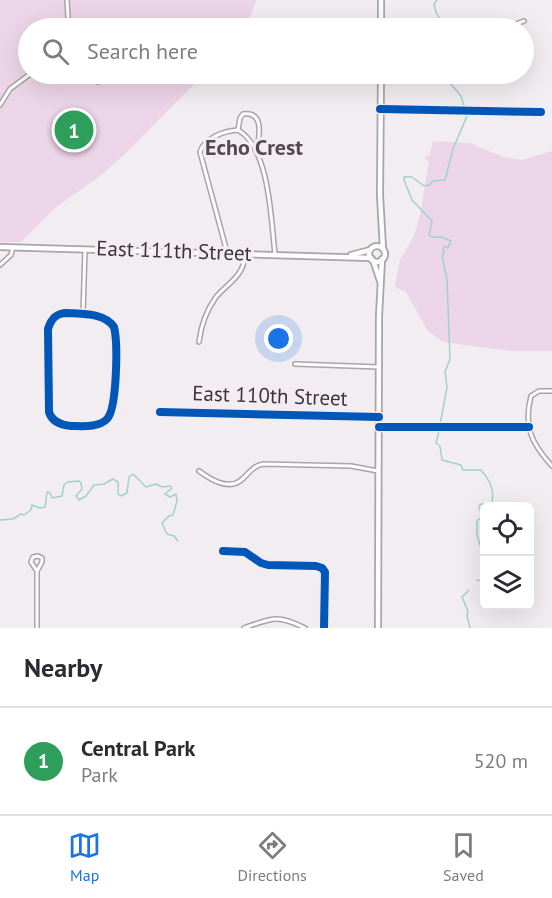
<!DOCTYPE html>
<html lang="en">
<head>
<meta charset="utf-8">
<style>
  :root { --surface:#fff; --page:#f7f7f7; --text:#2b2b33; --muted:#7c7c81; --line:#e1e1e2; --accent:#1a73e8 }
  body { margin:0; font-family:"PT Sans",sans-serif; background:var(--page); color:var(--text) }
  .controls { position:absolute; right:18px; bottom:18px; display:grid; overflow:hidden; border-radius:9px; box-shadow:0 6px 24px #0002 }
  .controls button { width:54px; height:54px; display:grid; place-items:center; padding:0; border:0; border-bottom:2px solid var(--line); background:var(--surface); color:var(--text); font:30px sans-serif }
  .you { position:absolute; left:279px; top:339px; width:21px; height:21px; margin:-15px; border:4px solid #fff; border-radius:50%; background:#1a73e8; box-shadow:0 0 0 9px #1a73e833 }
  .badge { display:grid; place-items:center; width:39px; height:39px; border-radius:50%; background:var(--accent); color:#fff; font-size:20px; font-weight:700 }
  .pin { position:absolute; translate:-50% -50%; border:3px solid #fff; box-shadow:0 2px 6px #0006 }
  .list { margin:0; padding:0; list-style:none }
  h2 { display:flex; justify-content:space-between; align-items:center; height:78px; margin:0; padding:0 24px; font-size:26px }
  h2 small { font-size:20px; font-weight:400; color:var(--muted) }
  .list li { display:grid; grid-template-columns:39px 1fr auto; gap:18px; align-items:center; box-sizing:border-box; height:108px; padding:0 24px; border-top:2px solid var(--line) }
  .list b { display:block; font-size:22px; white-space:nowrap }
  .list p { margin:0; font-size:20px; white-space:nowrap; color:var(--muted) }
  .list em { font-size:20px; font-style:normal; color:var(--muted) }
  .icon { flex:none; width:33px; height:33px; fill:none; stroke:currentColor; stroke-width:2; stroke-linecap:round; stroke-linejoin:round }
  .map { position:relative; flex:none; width:552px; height:628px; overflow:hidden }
  .search { position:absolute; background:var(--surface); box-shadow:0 6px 24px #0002; left:18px; right:18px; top:18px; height:66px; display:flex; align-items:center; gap:15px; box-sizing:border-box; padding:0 21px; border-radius:33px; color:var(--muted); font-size:22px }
  .sheet { height:186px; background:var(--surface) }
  nav { display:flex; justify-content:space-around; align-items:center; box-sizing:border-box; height:84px; border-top:2px solid var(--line); background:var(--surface); font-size:16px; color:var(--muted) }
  nav a { display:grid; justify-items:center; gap:3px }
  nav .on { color:var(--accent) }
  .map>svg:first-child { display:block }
</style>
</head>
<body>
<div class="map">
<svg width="552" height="628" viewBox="0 0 552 628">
  <rect width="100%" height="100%" fill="#f2edf1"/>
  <!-- green -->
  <g fill="#ecd5e8">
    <polygon points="0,0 257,0 248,20 256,27 377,28 28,28 28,74 204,74 127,152 100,176 55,208 21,242 0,242"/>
    <polygon points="433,141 470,143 503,157 522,160 552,151 552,351 510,351 443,342 427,330 406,292 395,287 400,260 414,236 420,215 429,161 424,158 430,154"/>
  </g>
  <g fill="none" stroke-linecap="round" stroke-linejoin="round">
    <!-- stream -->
    <g stroke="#a0d2c6" stroke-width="1.5">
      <polyline points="437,0 434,4 436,12 445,28"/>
      <polyline points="440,425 447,387 445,372 450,359 447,280 442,256 444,253 443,249 445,246 448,248 451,241 441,237 432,237 429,235 432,221 412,200 404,180 404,177 412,177 424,186 429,185 433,181 445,180 453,149 467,116 461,96 451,84 451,74"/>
      <path d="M439 431 436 443 440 446 442 460 461 465 463 470H481C489 479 496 492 491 505L481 504 479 506 482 517 477 521V535L484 558"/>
      <polyline points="0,520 13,519 21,514 24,515 31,510 32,505 40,508 45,507 47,492 50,493 52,498 62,496 64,485 68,482 79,481 81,483 82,489 76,496 79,500 86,496 94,485 104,484 113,479 118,482 118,494 121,496 127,493 129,477 133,474 146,487 156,484 162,487 170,486 172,488 165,494 170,497 176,494 177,501 173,515 169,516 162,523 167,534 174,536 178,541"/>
      <polyline points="477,580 484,582"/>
      <polyline points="469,590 462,597 468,611 467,616 470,628"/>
    </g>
    <defs>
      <g id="minor">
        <polyline points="67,0 68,17"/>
        <polyline points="505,28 524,21"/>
        <polyline points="93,74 93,78 98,82 103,79 103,74"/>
        <polyline points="104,78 118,74"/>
        <polyline points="0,105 10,89 30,74"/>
        <polyline points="380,109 541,112"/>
        <path d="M238 130C270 148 271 221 275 254"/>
        <path d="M238 130 240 118 243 114C265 111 259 137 257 151"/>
        <path d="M227 252 200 152C204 138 224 131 238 130"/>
        <polyline points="0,265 11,255 13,247"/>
        <path d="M67 313C83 314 105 313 114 327 118 343 117 409 107 419 98 428 82 426 71 426 61 425 52 422 49 412L48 329C51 319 56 313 67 313Z"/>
        <polyline points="83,314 85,249"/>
        <path d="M199 342C201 325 206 311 216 297 228 283 244 276 245 255"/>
        <polyline points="295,364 379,367"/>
        <path d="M552 391H539L531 396C523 427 532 444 552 466"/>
        <polyline points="160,412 379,417"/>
        <polyline points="379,427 529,427"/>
        <path d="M199 471C210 479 227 490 240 481 248 475 252 466 263 464L351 466 378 471"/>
        <polyline points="223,551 245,552 261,563 268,565 316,566 322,568 325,572 324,628"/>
        <polygon points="38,556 42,558 42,562 37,571 31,562 33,557"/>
        <polyline points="37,628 37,571"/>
        <path d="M244 628C272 618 277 614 305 628"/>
      </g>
      <g id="secondary">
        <polyline points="381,28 381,0"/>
        <polyline points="381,74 380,195 383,249"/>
        <circle cx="377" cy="254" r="8"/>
        <polyline points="0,247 371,258"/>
        <polyline points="351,255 370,250"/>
        <polyline points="373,260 380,281"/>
        <polyline points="378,628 379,316 382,259"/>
      </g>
    </defs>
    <!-- minor casing -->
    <use href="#minor" stroke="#a8a4a7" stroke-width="6"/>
    <!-- secondary casing -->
    <use href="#secondary" stroke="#a8a4a7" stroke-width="8"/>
    <!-- minor -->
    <use href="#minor" stroke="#fdfcfd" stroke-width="3"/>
    <!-- secondary -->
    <use href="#secondary" stroke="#fdfcfd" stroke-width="4.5"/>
    <defs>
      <g id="cycleway">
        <polyline points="380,109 541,112"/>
        <path d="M67 313C83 314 105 313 114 327 118 343 117 409 107 419 98 428 82 426 71 426 61 425 52 422 49 412L48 329C51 319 56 313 67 313Z"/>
        <polyline points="160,412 379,417"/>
        <polyline points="379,427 529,427"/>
        <polyline points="223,551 245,552 261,563 268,565 316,566 322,568 325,572 324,628"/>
      </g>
    </defs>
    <!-- cycleway casing -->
    <use href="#cycleway" stroke="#f3ecf2" stroke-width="11"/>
    <!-- cycleway -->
    <use href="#cycleway" stroke="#0057b8" stroke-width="8"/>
  </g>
  <g text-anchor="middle" stroke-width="6" stroke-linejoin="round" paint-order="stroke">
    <!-- street labels -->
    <g font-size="21" fill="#393638" stroke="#f3ecf2">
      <text transform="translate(174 251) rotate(2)" y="7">East 111th Street</text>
      <text transform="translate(270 396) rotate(2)" y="7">East 110th Street</text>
    </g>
    <!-- neighbourhood labels -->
    <g font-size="22" font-weight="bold" fill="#514b50" stroke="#f3ecf2">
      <text x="254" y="155">Echo Crest</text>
    </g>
  </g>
</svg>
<div class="controls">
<button><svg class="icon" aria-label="locate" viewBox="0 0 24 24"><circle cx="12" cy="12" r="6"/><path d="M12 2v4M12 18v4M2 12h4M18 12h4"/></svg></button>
<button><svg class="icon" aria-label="layers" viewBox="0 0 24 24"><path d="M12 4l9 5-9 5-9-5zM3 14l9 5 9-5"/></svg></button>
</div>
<div class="you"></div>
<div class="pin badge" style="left:74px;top:130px;background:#2e9e5b">1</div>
<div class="search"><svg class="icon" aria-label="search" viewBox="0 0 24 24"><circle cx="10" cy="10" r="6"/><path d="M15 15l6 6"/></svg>Search here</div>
</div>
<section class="sheet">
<h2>Nearby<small></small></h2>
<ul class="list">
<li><span class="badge" style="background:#2e9e5b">1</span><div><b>Central Park</b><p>Park</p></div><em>520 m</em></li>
</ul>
</section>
<nav>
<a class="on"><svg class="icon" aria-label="map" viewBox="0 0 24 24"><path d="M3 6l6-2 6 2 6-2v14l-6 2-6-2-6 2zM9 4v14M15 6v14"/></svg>Map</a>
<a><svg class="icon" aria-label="directions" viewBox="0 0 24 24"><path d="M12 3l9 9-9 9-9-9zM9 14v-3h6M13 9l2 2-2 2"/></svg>Directions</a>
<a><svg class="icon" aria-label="saved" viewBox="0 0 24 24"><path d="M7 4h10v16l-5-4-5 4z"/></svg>Saved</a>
</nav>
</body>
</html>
